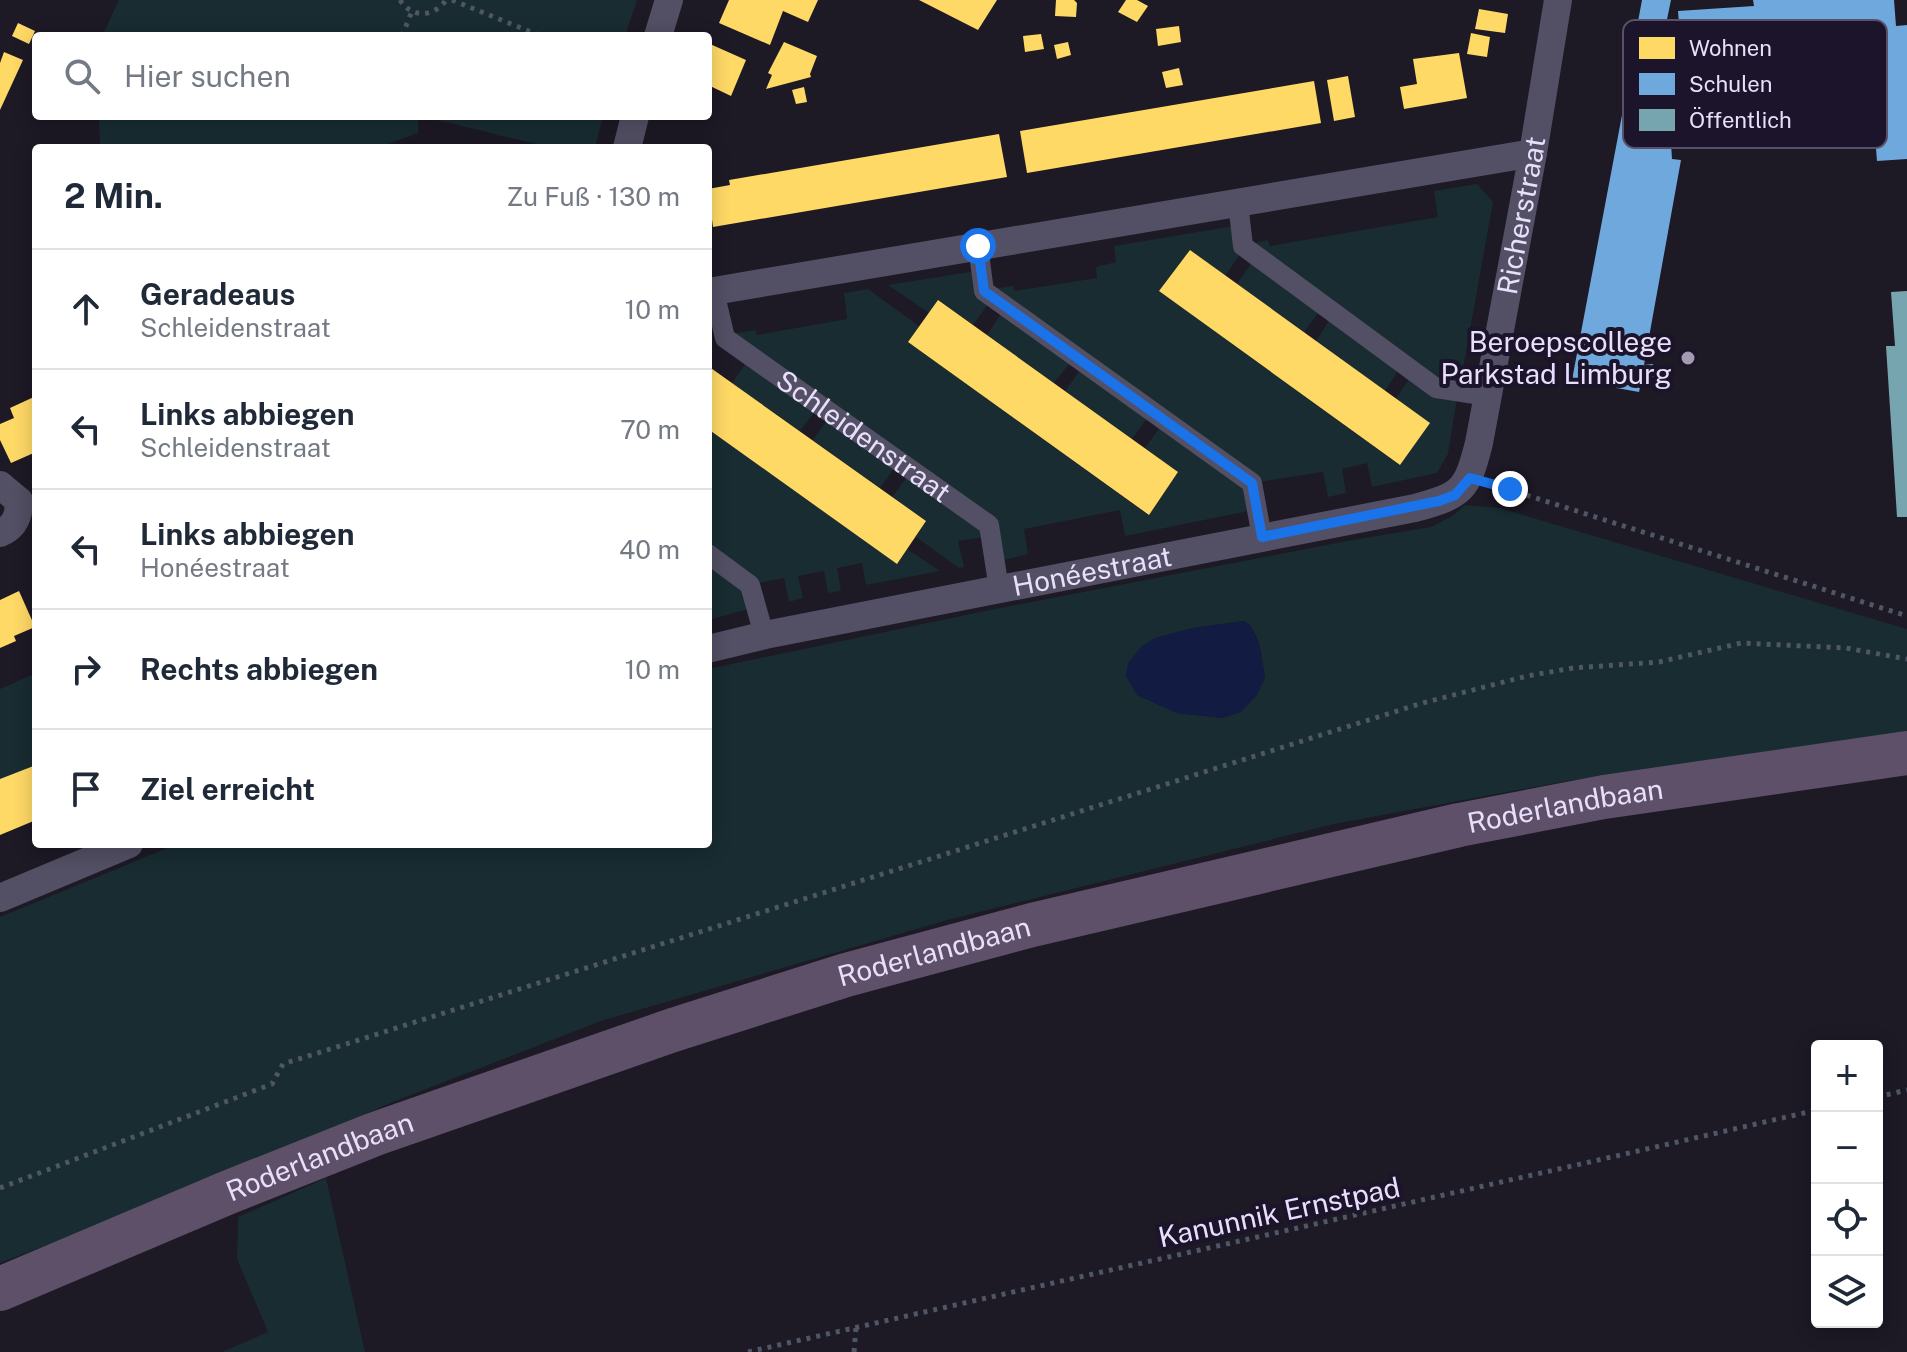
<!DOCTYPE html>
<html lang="de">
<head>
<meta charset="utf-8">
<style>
  :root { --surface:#fff; --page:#f6f6f7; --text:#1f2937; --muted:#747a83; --line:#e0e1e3 }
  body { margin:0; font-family:"Public Sans",sans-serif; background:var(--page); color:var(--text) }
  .controls { position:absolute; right:24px; bottom:24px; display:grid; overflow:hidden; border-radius:8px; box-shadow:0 4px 20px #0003 }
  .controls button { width:72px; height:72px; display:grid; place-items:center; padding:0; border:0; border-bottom:2px solid var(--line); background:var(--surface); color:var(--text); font:40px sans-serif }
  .stop { position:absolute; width:24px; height:24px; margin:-18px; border:6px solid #1a73e8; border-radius:50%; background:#fff }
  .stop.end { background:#1a73e8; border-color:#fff; box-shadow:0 2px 8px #0008 }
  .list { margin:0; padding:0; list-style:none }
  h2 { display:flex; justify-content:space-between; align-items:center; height:104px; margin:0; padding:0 32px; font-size:34px }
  h2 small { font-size:26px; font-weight:400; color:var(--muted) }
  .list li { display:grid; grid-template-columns:52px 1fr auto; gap:24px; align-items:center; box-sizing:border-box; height:120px; padding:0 32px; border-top:2px solid var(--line) }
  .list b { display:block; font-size:30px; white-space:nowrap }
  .list p { margin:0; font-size:26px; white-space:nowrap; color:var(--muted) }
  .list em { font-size:26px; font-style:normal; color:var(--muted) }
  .icon { flex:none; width:44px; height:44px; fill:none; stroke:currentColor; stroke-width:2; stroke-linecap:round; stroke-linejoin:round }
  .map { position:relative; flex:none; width:1907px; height:1352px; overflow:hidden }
  .search { position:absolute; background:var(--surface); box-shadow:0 4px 20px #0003; left:32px; top:32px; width:680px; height:88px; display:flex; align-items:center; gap:20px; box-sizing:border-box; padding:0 28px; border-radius:8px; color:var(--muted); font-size:30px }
  .panel { position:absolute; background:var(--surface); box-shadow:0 4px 20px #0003; left:32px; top:144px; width:680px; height:704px; border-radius:8px }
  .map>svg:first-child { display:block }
</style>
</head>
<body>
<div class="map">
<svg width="1907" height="1352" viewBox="0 0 1907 1352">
  <rect width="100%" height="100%" fill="#1d1925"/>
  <!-- green -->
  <g fill="#182c31" fill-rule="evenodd">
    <polygon points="119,0 637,0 625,36 102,36"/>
    <polygon points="99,116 418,116 418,133 377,148 100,148"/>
    <polygon points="421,116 603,116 595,148 552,148"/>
    <polygon points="1477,184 1493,202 1460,386 1442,383 1250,244 1268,240 1270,246 1438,217 1434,191"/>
    <polygon points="1233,226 1241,253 1225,276 1190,250 1159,291 1399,465 1426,428 1396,398 1410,378 1457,398 1448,454 1437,473 1372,487 1367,463 1342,469 1346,493 1328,497 1323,472 1259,482 991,289 1013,286 1015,291 1097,278 1096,267 1116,262 1114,246"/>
    <polygon points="1252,262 1320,311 1304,332 1237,284"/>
    <polygon points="976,271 989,303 973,325 939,301 929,313 888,285"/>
    <polygon points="868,289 919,326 908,342 1148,515 1178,473 1145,448 1160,427 1246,488 1249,511 1125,536 1120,510 1024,529 1028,554 1003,560 995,521 732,334 755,330 757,335 847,319 844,293"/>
    <polygon points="1002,312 1071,362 1054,383 987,335"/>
    <polygon points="1330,319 1399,369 1385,391 1316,341"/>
    <polygon points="747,361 816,410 800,431 732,383"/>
    <polygon points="1081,369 1148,417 1132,439 1065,391"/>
    <polygon points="828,419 896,466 880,488 813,440"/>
    <polygon points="708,429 896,563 907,549 940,571 866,585 862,563 837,568 841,591 828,593 824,571 798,576 803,598 789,602 784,578 758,583 708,547"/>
    <polygon points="908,476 984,529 985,537 958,541 964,567 959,568 916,537 926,521 892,497"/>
    <path d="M1465 505 1500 508 1907 629V732L1567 781 1334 824 951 919 601 1021 393 1102 198 1187 0 1263V917L177 844H708V669L985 611 1347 541 1431 527 1454 515ZM1244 621C1261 632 1262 660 1265 678L1223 718 1177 713 1137 695 1155 638 1193 628Z"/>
    <polygon points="708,563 744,589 749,609 708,620"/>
    <polygon points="36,673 36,765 0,779 0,689"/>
    <polygon points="326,1178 365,1352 222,1352 268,1332 237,1259 238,1217"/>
  </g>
  <!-- water -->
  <polygon fill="#121b42" points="1244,621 1251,626 1260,648 1265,678 1257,695 1241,712 1223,718 1177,713 1137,695 1126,676 1128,663 1142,646 1155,638 1193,628"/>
  <!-- homes -->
  <g fill="#ffd966">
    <polygon points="729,0 818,0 808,22 783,11 770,45 719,23"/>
    <polygon points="919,0 997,0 978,30"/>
    <polygon points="1056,0 1074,0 1077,3 1076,17 1055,16"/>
    <polygon points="1126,0 1137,0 1148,6 1137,22 1118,12"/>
    <polygon points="1479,9 1508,14 1505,33 1475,29"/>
    <polygon points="18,23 35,31 29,44 12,36"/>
    <polygon points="1179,26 1181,42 1158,46 1156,29"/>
    <polygon points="1471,33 1490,37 1487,57 1467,54"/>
    <polygon points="1041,34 1044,49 1025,52 1023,36"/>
    <polygon points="784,42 817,56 810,74 811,77 766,89 772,75 768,73"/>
    <polygon points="1068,42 1071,55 1057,59 1054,45"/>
    <polygon points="710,44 746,60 731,96 708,85"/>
    <polygon points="4,52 23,60 0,110 0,63"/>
    <polygon points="1459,53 1467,98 1404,109 1400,87 1417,84 1413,59"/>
    <polygon points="1179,68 1183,85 1166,88 1162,72"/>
    <polygon points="1348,76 1355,117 1334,121 1327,80"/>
    <polygon points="1314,81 1321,123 1027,173 1020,131"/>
    <polygon points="804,87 807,102 796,104 792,90"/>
    <polygon points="999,134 1007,177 713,227 708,189 730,185 729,180"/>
    <polygon points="1190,250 1430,423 1400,465 1159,291"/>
    <polygon points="938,300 1178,472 1149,515 908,342"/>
    <polygon points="708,366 926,521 897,564 708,429"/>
    <polygon points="36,396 36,452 11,463 0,440 0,424 14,418 10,408"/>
    <polygon points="19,591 35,627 14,636 16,641 0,648 0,600"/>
    <polygon points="36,765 36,820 0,835 0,779"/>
  </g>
  <!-- schools -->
  <polygon fill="#6fa8dc" points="1642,0 1671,0 1664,34 1666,65 1682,64 1678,11 1754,6 1753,0 1894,0 1896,26 1907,25 1907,159 1877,161 1874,124 1855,126 1855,131 1784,135 1783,123 1726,126 1727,139 1687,141 1683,78 1667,79 1672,159 1681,160 1644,365 1653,364 1654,377 1642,378 1639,392 1572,380 1629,78 1623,78 1623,71 1629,70"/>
  <!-- public -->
  <polygon fill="#76a5af" points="1907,291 1907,517 1897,517 1886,346 1895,346 1891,292"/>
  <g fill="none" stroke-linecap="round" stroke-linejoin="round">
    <!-- path -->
    <g stroke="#4f5665" stroke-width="5" stroke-dasharray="4 6" stroke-linecap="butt">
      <path d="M400 0C412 19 434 17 446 0"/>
      <polyline points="452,0 541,36"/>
      <polyline points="402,36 412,11"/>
      <polyline points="1498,486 1907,616"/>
      <polyline points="1877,1097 1907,1090"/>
      <polyline points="0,1188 272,1084 283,1064 1419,704 1527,676 1573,668 1659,662 1741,643 1846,648 1907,659"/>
      <path d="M748 1352C1104 1271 1461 1192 1817 1110"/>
      <polyline points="854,1352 856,1327"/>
    </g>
    <!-- pedestrian -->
    <g stroke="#534f64" stroke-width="20">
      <polyline points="1238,203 1243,246 1436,388 1488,396"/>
      <polyline points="978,246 984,291 1252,483 1262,537"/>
      <path id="s1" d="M714 291 725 338 989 525 999 589"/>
      <polyline points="708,554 750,585 764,635"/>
    </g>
    <!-- minor -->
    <g stroke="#534f64" stroke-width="28">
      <polyline points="658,36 669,0"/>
      <polyline points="627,148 635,116"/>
      <polyline points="708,292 1533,153"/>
      <polyline points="0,485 19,501"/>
      <path d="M0 533C15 527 19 516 19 501"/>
      <path id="s2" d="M708 649 770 634 1415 508C1463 495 1467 490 1479 443L1533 153 1558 0"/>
      <polyline points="0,898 129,844"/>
    </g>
    <!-- primary -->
    <path stroke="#5d5068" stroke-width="44" id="s3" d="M0 1289 229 1192 375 1134 673 1030 846 975 1032 925 1459 825 1604 797 1907 753"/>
  </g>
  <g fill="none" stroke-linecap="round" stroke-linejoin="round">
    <!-- route -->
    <polyline stroke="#1a73e8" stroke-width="10" points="978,246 984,291 1252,483 1262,537 1439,501 1455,495 1470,478 1510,489"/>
  </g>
  <!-- markers -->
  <circle fill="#a19ab1" stroke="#1b142a" stroke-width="3" cx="1688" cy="358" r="8"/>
  <g text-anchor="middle" stroke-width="8" stroke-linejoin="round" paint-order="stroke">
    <!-- street labels -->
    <g font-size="28" fill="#e8dffc" stroke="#1b142a">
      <text dy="10" stroke="none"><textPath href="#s2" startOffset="1052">Richerstraat</textPath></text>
      <text dy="10" stroke="none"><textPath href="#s1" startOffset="218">Schleidenstraat</textPath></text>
      <text dy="10" stroke="none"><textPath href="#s2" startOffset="392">Honéestraat</textPath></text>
      <text dy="10" stroke="none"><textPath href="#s3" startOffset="1642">Roderlandbaan</textPath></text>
      <text dy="10" stroke="none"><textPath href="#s3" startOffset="994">Roderlandbaan</textPath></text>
      <text dy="10" stroke="none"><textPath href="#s3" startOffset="346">Roderlandbaan</textPath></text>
      <text transform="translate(1279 1212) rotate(-12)" y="10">Kanunnik Ernstpad</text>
    </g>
    <!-- poi labels -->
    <g font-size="28" fill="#e8dffc" stroke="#1b142a" text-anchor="end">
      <text x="1672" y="352">Beroepscollege<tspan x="1672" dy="32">Parkstad Limburg</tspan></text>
    </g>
  </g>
  <!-- legend -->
  <rect x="1623" y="20" width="264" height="128" rx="12" fill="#1b142a" stroke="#585169" stroke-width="2"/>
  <rect x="1639" y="37" width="36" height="22" fill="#ffd966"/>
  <rect x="1639" y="73" width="36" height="22" fill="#6fa8dc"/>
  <rect x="1639" y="109" width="36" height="22" fill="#76a5af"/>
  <g font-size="22" fill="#e8dffc">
    <text x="1689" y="56">Wohnen</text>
    <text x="1689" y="92">Schulen</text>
    <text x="1689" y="128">Öffentlich</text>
  </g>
</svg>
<div class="controls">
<button>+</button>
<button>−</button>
<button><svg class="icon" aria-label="locate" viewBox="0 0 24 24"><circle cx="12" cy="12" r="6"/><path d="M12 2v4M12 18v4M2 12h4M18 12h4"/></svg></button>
<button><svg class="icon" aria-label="layers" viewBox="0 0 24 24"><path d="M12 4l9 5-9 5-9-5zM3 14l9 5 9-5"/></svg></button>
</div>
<div class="stop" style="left:978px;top:246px"></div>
<div class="stop end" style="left:1510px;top:489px"></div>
<div class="search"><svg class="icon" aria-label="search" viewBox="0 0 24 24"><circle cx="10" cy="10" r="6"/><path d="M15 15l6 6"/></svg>Hier suchen</div>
<section class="panel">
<h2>2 Min.<small>Zu Fuß · 130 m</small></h2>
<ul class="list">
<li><svg class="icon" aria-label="ahead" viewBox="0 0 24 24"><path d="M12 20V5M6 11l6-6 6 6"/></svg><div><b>Geradeaus</b><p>Schleidenstraat</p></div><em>10 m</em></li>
<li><svg class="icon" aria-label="left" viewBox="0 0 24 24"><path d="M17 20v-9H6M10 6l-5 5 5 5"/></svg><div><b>Links abbiegen</b><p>Schleidenstraat</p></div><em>70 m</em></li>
<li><svg class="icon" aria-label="left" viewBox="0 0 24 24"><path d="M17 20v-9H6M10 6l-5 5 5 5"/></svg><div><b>Links abbiegen</b><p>Honéestraat</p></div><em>40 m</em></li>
<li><svg class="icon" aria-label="right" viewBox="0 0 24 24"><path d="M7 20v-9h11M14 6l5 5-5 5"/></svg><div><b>Rechts abbiegen</b></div><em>10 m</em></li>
<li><svg class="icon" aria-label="arrive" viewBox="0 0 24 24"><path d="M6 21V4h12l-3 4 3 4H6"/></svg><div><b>Ziel erreicht</b></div></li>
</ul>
</section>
</div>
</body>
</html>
